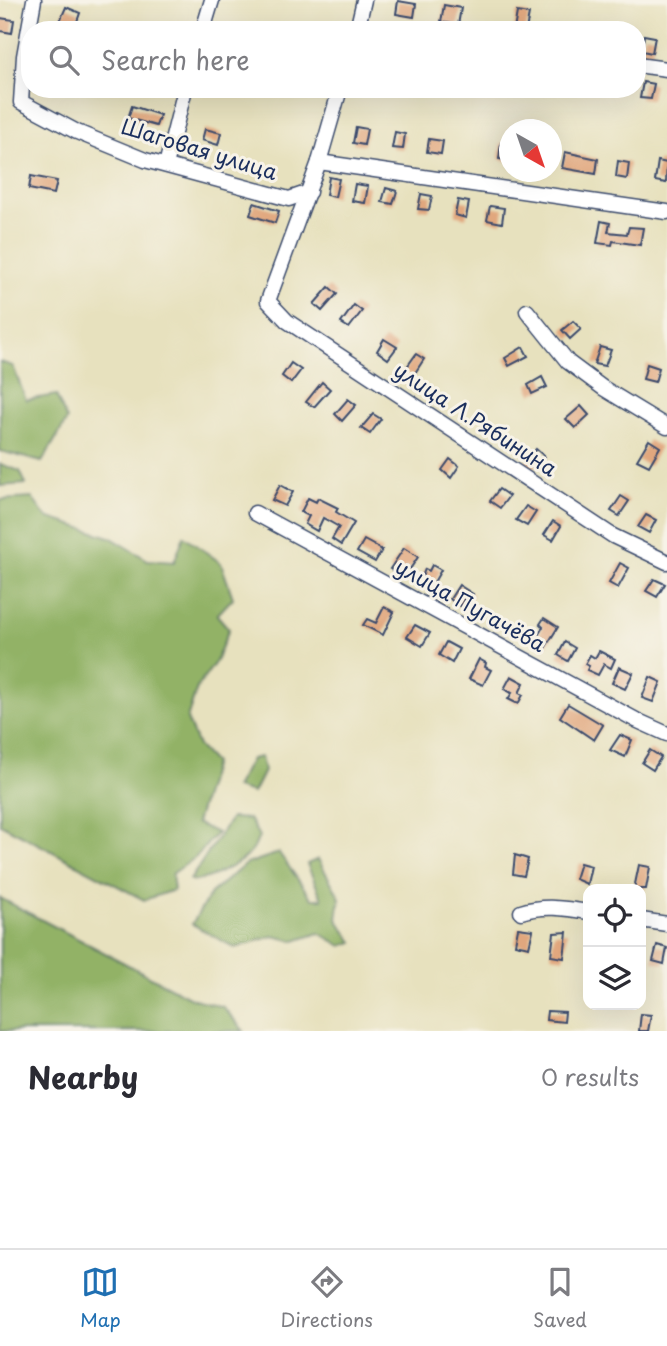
<!DOCTYPE html>
<html lang="en">
<head>
<meta charset="utf-8">
<style>
  :root { --surface:#fff; --page:#f2f2f3; --text:#2b2b33; --muted:#7c7c81; --line:#e1e1e2; --accent:#1f6fb2 }
  body { margin:0; font-family:"Playpen Sans",sans-serif; background:var(--page); color:var(--text) }
  .controls { position:absolute; right:21px; bottom:21px; display:grid; overflow:hidden; border-radius:14px; box-shadow:0 7px 28px #0002 }
  .controls button { width:63px; height:63px; display:grid; place-items:center; padding:0; border:0; border-bottom:2px solid var(--line); background:var(--surface); color:var(--text); font:35px sans-serif }
  .compass { position:absolute; left:499px; top:119px; width:63px; height:63px; border-radius:50%; background:var(--surface); box-shadow:0 7px 28px #0002; rotate:140deg }
  .list { margin:0; padding:0; list-style:none }
  h2 { display:flex; justify-content:space-between; align-items:center; height:91px; margin:0; padding:0 28px; font-size:30px }
  h2 small { font-size:23px; font-weight:400; color:var(--muted) }
  .icon { flex:none; width:38px; height:38px; fill:none; stroke:currentColor; stroke-width:2; stroke-linecap:round; stroke-linejoin:round }
  .map { position:relative; flex:none; width:667px; height:1031px; overflow:hidden }
  .search { position:absolute; background:var(--surface); box-shadow:0 7px 28px #0002; left:21px; right:21px; top:21px; height:77px; display:flex; align-items:center; gap:18px; box-sizing:border-box; padding:0 24px; border-radius:28px; color:var(--muted); font-size:26px }
  .sheet { height:217px; background:var(--surface) }
  nav { display:flex; justify-content:space-around; align-items:center; box-sizing:border-box; height:98px; border-top:2px solid var(--line); background:var(--surface); font-size:19px; color:var(--muted) }
  nav a { display:grid; justify-items:center; gap:4px }
  nav .on { color:var(--accent) }
  .map>svg:first-child { display:block }
</style>
</head>
<body>
<div class="map">
<svg width="667" height="1031" viewBox="0 0 667 1031">
  <rect width="100%" height="100%" fill="#f7f3e8"/>
  <filter id="ink" filterUnits="userSpaceOnUse"><feTurbulence type="fractalNoise" baseFrequency=".0143" numOctaves="2"/><feDisplacementMap in="SourceGraphic" scale="14" xChannelSelector="R" yChannelSelector="G"/><feConvolveMatrix kernelMatrix="1 2 1 2 8 2 1 2 1" color-interpolation-filters="sRGB"/></filter>
  <filter id="wash" filterUnits="userSpaceOnUse"><feTurbulence type="fractalNoise" baseFrequency=".00686" numOctaves="4" result="noise"/><feDisplacementMap in="SourceGraphic" scale="28" xChannelSelector="R" yChannelSelector="G"/><feGaussianBlur stdDeviation="1.57" result="paint"/><feColorMatrix in="noise" values="0 0 0 0 0 0 0 0 0 0 0 0 0 0 0 0 0 1.4 0 .05"/><feComposite in="paint" operator="in"/></filter>
  <g filter="url(#wash)">
    <rect width="100%" height="100%" fill="#e7e1be"/>
    <!-- forest -->
    <g fill="#92b266" stroke="#567062" stroke-width="2">
      <polygon points="0,362 13,366 26,400 56,395 67,420 42,462 0,451"/>
      <polygon points="0,464 20,471 26,484 0,486"/>
      <polygon points="32,498 46,517 110,537 148,560 174,562 184,536 221,563 233,598 217,615 229,629 216,661 197,688 187,719 198,746 214,763 196,823 217,833 196,857 172,874 174,890 144,900 0,824 0,500"/>
      <polygon points="261,757 264,771 253,793 235,788 251,759"/>
      <path d="M231 818 249 819 259 836C257 841 255 848 251 852 241 863 204 884 190 880Z"/>
      <polygon points="279,853 312,899 322,899 307,864 318,859 340,898 337,919 353,942 342,946 319,933 295,941 273,936 235,948 192,924 211,893 246,864"/>
      <polygon points="0,898 191,998 223,1007 244,1031 0,1031"/>
    </g>
    <g id="blocks">
      <!-- building -->
      <g fill="#e1a77e">
        <polygon points="398,1 416,4 414,17 396,14"/>
        <polygon points="444,5 461,8 458,25 441,22"/>
        <polygon points="66,7 80,13 74,30 56,30"/>
        <polygon points="517,12 529,14 526,30 514,30"/>
        <polygon points="0,18 14,20 12,33 0,31"/>
        <polygon points="644,35 655,37 652,53 642,51"/>
        <polygon points="643,82 654,84 651,99 640,98"/>
        <polygon points="132,106 160,115 156,126 128,118"/>
        <polygon points="356,127 367,129 364,145 353,143"/>
        <polygon points="205,129 221,133 218,145 202,140"/>
        <polygon points="395,132 405,134 403,149 392,148"/>
        <polygon points="429,139 443,141 441,154 427,152"/>
        <polygon points="501,143 509,145 509,161 499,159"/>
        <polygon points="565,152 598,159 596,174 562,168"/>
        <polygon points="618,161 629,163 627,179 616,177"/>
        <polygon points="658,161 667,163 666,183 655,181"/>
        <polygon points="31,176 57,181 54,194 29,189"/>
        <polygon points="329,177 339,179 335,197 326,195"/>
        <polygon points="355,184 368,186 365,203 352,201"/>
        <polygon points="386,188 397,191 393,204 382,202"/>
        <polygon points="421,194 432,196 429,210 418,209"/>
        <polygon points="458,200 469,202 466,218 455,215"/>
        <polygon points="254,203 279,211 275,223 250,215"/>
        <polygon points="490,206 504,208 502,223 487,220"/>
        <polygon points="601,221 610,223 608,232 627,234 629,227 643,228 640,245 613,241 612,245 597,243"/>
        <polygon points="329,287 337,294 322,311 314,304"/>
        <polygon points="354,305 362,311 349,328 341,323"/>
        <polygon points="573,321 581,329 570,339 562,330"/>
        <polygon points="384,339 397,347 388,359 377,351"/>
        <polygon points="523,347 528,356 509,366 505,358"/>
        <polygon points="600,347 611,350 605,366 594,364"/>
        <polygon points="416,354 424,359 413,376 404,371"/>
        <polygon points="291,363 301,370 291,383 282,376"/>
        <polygon points="647,364 659,368 655,382 643,379"/>
        <polygon points="542,377 547,387 532,394 528,385"/>
        <polygon points="322,382 330,389 314,407 306,402"/>
        <polygon points="348,399 356,405 342,421 335,414"/>
        <polygon points="581,406 589,415 575,428 566,419"/>
        <polygon points="373,414 381,419 370,434 361,428"/>
        <polygon points="649,440 660,447 649,466 637,460"/>
        <polygon points="536,449 544,456 534,468 525,462"/>
        <polygon points="450,459 459,466 451,478 442,470"/>
        <polygon points="280,485 293,492 285,506 272,500"/>
        <polygon points="499,489 509,496 500,508 490,501"/>
        <polygon points="621,496 629,501 619,516 611,511"/>
        <polygon points="308,498 316,502 318,498 338,508 336,512 354,523 341,545 332,539 339,527 323,518 317,531 305,524 309,516 301,512"/>
        <polygon points="526,506 536,512 527,526 516,520"/>
        <polygon points="646,515 656,520 649,533 638,527"/>
        <polygon points="553,521 561,526 553,540 544,535"/>
        <polygon points="364,540 382,550 375,562 357,552"/>
        <polygon points="404,548 418,557 410,569 406,566 400,575 390,569"/>
        <polygon points="620,563 629,568 618,588 609,583"/>
        <polygon points="432,565 441,570 429,591 419,585 425,569 429,571"/>
        <polygon points="654,579 665,584 657,597 646,591"/>
        <polygon points="459,585 473,594 468,602 464,599 460,606 450,599"/>
        <polygon points="384,607 394,612 383,635 363,625 367,619 376,623"/>
        <polygon points="544,618 558,627 545,648 534,642 543,627 540,624"/>
        <polygon points="415,625 430,633 422,646 407,637"/>
        <polygon points="446,642 459,649 452,663 439,655"/>
        <polygon points="565,642 575,648 568,661 558,655"/>
        <polygon points="599,651 615,659 611,668 604,664 598,675 587,670 589,666 585,664 590,655 595,658"/>
        <polygon points="479,659 486,663 485,667 491,670 483,685 469,679"/>
        <polygon points="619,667 633,673 625,689 612,683"/>
        <polygon points="511,676 524,683 519,693 523,695 518,704 508,699 512,693 504,689"/>
        <polygon points="650,677 661,682 653,702 642,698"/>
        <polygon points="568,704 603,725 594,740 560,717"/>
        <polygon points="620,735 632,740 625,757 610,750"/>
        <polygon points="650,750 661,757 653,770 642,763"/>
        <polygon points="515,855 528,859 524,876 513,874"/>
        <polygon points="580,863 591,866 587,884 575,879"/>
        <polygon points="639,865 650,867 646,889 634,889"/>
        <polygon points="518,928 533,930 529,947 515,944"/>
        <polygon points="567,932 564,958 551,956 554,933"/>
        <polygon points="657,945 667,948 664,964 653,961"/>
        <polygon points="547,1011 565,1012 564,1022 546,1020"/>
        <polygon points="641,1014 651,1015 648,1031 639,1031"/>
      </g>
    </g>
  </g>
  <g filter="url(#ink)">
    <use href="#blocks" fill-opacity="0" stroke="#3a4a6c" stroke-width="2"/>
    <g fill="none" stroke-linecap="round" stroke-linejoin="round">
      <defs>
        <g id="minor">
          <polyline points="34,0 24,56 21,102 77,132 145,160 289,199 309,192"/>
          <polyline points="358,28 372,30"/>
          <polyline points="203,30 212,0"/>
          <polyline points="357,30 364,0"/>
          <polyline points="637,65 667,69"/>
          <polyline points="340,89 319,162 268,301 287,321 613,536 667,562"/>
          <polyline points="319,162 667,212"/>
          <polyline points="166,165 185,89"/>
          <polyline points="527,311 568,362 603,388 667,427"/>
          <polyline points="255,513 636,720 667,734"/>
          <path d="M521 912C543 905 565 908 588 912"/>
          <polyline points="641,920 667,924"/>
        </g>
      </defs>
      <!-- minor casing -->
      <use href="#minor" stroke="#3a4a6c" stroke-width="17"/>
      <!-- minor -->
      <use href="#minor" stroke="#fff" stroke-width="14"/>
    </g>
  </g>
  <g text-anchor="middle" stroke-width="6" stroke-linejoin="round" paint-order="stroke">
    <!-- street labels -->
    <g font-size="21" fill="#1b2f5e" stroke="#f7f3e8">
      <text transform="translate(199 150) rotate(17)" y="7">Шаговая улица</text>
      <text transform="translate(475 420) rotate(33)" y="7">улица Л.Рябинина</text>
      <text transform="translate(470 606) rotate(29)" y="7">улица Пугачёва</text>
    </g>
  </g>
</svg>
<div class="controls">
<button><svg class="icon" aria-label="locate" viewBox="0 0 24 24"><circle cx="12" cy="12" r="6"/><path d="M12 2v4M12 18v4M2 12h4M18 12h4"/></svg></button>
<button><svg class="icon" aria-label="layers" viewBox="0 0 24 24"><path d="M12 4l9 5-9 5-9-5zM3 14l9 5 9-5"/></svg></button>
</div>
<svg class="compass" viewBox="-18 -18 36 36"><path d="M0-13l5 13h-10z" fill="#e53935"/><path d="M0 13l5-13h-10z" fill="#7c7c81"/></svg>
<div class="search"><svg class="icon" aria-label="search" viewBox="0 0 24 24"><circle cx="10" cy="10" r="6"/><path d="M15 15l6 6"/></svg>Search here</div>
</div>
<section class="sheet">
<h2>Nearby<small>0 results</small></h2>
<ul class="list">
</ul>
</section>
<nav>
<a class="on"><svg class="icon" aria-label="map" viewBox="0 0 24 24"><path d="M3 6l6-2 6 2 6-2v14l-6 2-6-2-6 2zM9 4v14M15 6v14"/></svg>Map</a>
<a><svg class="icon" aria-label="directions" viewBox="0 0 24 24"><path d="M12 3l9 9-9 9-9-9zM9 14v-3h6M13 9l2 2-2 2"/></svg>Directions</a>
<a><svg class="icon" aria-label="saved" viewBox="0 0 24 24"><path d="M7 4h10v16l-5-4-5 4z"/></svg>Saved</a>
</nav>
</body>
</html>
